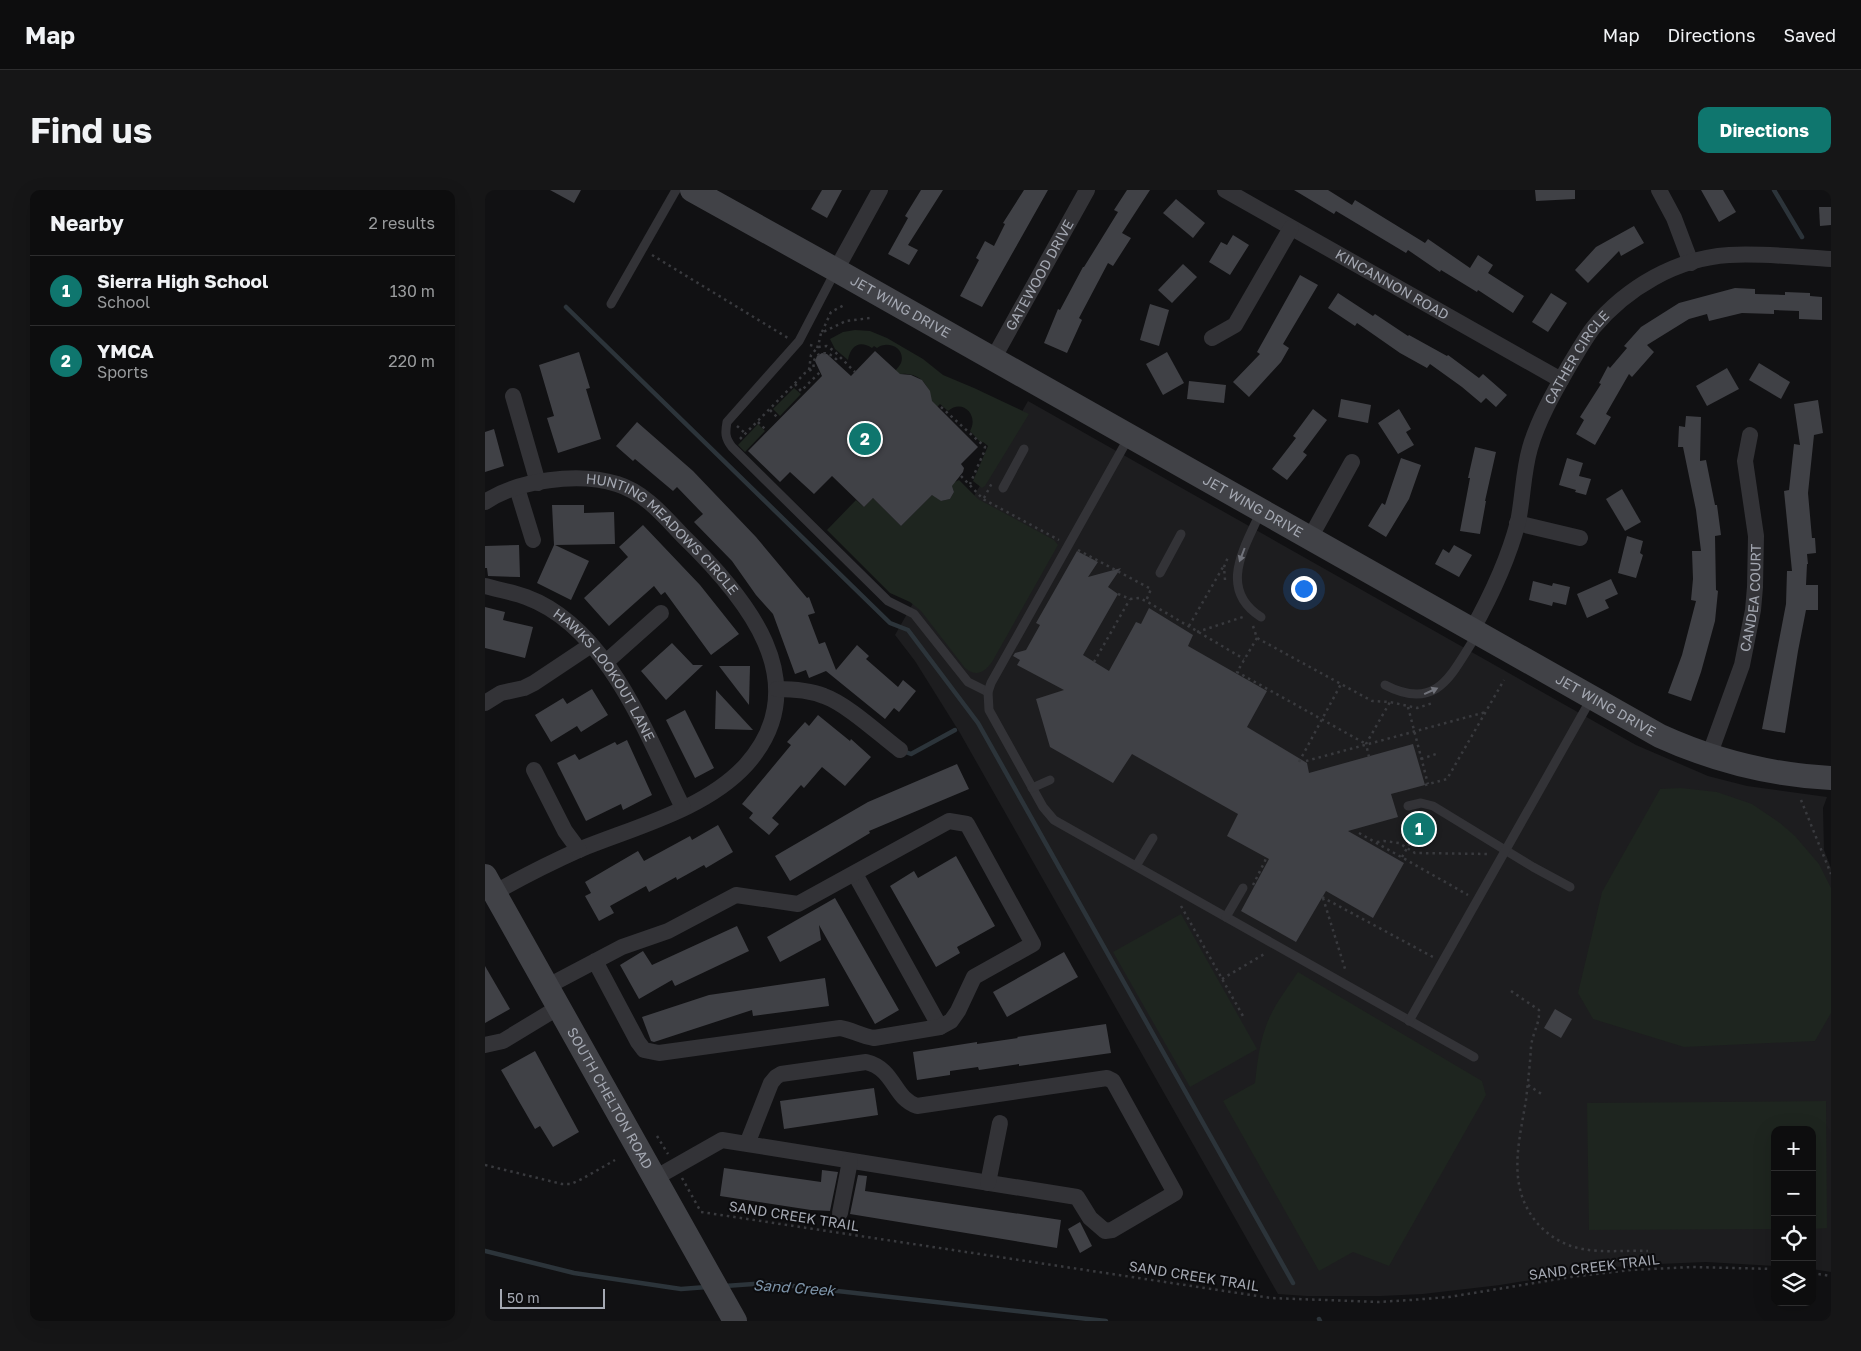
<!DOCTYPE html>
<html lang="en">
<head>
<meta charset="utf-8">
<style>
  :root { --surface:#0d0d0e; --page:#161617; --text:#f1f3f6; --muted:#9a9c9e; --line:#2d2d2e; --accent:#0f766e }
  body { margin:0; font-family:"Golos Text",sans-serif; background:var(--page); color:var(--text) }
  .controls { position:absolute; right:15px; bottom:15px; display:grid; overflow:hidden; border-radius:10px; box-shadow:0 5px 20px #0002 }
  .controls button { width:45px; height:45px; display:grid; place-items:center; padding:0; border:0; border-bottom:1px solid var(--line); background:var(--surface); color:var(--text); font:25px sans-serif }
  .scale { position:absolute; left:15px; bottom:12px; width:105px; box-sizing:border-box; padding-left:5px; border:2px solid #a4a8b2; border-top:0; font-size:14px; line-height:18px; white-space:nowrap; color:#a4a8b2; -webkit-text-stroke:4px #0c0c0e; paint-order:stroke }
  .you { position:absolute; left:818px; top:398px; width:18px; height:18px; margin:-12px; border:4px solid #fff; border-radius:50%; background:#1a73e8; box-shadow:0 0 0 8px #1a73e833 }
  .badge { display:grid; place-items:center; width:32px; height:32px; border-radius:50%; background:var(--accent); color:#fff; font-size:16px; font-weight:700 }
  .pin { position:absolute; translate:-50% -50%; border:2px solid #fff; box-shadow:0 1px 5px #0006 }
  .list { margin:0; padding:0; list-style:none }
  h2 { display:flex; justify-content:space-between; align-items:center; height:65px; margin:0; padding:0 20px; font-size:21px }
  h2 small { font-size:16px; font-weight:400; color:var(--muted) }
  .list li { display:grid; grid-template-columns:32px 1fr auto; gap:15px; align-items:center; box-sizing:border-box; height:70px; padding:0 20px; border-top:1px solid var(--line) }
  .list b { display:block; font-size:19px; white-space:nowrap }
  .list p { margin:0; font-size:16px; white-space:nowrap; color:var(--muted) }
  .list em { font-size:16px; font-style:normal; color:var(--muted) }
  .icon { flex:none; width:28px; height:28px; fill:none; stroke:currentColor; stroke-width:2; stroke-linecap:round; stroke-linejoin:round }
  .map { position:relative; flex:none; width:1346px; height:1131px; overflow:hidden; border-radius:10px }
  header { display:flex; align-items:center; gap:30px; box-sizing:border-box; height:70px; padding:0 25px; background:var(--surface); border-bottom:1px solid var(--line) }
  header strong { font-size:24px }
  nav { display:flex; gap:28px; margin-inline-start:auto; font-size:18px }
  .intro { display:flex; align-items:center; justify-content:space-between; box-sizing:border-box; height:120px; padding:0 30px }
  h1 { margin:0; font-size:35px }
  .button { padding:12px 22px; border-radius:10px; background:var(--accent); color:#fff; font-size:18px; font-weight:700 }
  main { display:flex; gap:30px; padding:0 30px }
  aside { flex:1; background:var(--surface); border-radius:10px; box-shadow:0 5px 20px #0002 }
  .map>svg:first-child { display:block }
</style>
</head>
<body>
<header>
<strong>Map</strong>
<nav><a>Map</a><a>Directions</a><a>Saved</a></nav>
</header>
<div class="intro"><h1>Find us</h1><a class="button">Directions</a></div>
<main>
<aside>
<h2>Nearby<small>2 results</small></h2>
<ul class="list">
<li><span class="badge">1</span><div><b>Sierra High School</b><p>School</p></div><em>130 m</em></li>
<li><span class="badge">2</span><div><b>YMCA</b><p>Sports</p></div><em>220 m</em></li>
</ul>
</aside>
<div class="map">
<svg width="1346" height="1131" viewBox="0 0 1346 1131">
  <rect width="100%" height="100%" fill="#111113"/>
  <!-- built -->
  <polygon fill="#1d1d1f" points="543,211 1151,555 1223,586 1262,596 1342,607 1338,618 1339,660 1346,678 1346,1082 1327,1079 1327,940 1290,940 1290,1076 1221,1072 1174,1074 1128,1077 1015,1095 938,1104 896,1106 822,1106 793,1104 475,543 430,471 410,445"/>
  <!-- green -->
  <g fill="#1e251f">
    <path d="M370 140 385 141 402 148 438 169 458 185 489 198 544 224 500 296 497 298 488 291 503 256 498 252 496 253 485 241C494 226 478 208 463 221L455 214 444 225C449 207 443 186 422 184 417 183 411 185 406 186 409 182 414 177 416 173 421 158 403 150 392 158L389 156 387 158C374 149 365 157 363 170L350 159 345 149 358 142Z"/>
    <polygon points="309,198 316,204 295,226 288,219"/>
    <polygon points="273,234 280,241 260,262 253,255"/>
    <path d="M474 290 493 309 569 350 573 355 507 472C499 483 491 487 480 478L436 421 425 412 405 403 342 340 371 310 379 317 388 308 416 336 448 304 456 311 465 309 469 302 466 294Z"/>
    <polygon points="1196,598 1232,602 1267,614 1295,633 1310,646 1334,674 1346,698 1346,823 1330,851 1199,857 1108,829 1093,803 1117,702 1175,599"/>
    <polygon points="696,724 772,859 705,897 628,762"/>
    <path d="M813 782 997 891 1001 905 904 1076 868 1062 834 1081 738 911 770 893C772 875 774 856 780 839 786 819 801 800 813 782Z"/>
    <polygon points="1341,911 1342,1038 1327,1039 1327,940 1290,940 1290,1039 1104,1040 1102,913"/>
  </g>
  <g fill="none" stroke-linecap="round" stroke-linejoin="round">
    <!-- stream -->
    <g stroke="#2c343a" stroke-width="4.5">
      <polyline points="1289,0 1317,47"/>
      <polyline points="81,117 405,433 423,440 493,533 808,1093"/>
      <polyline points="418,561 426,564 470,540"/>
      <polyline points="0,1061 89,1083 196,1099 222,1097"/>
      <polyline points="240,1096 281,1093 621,1131"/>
      <polyline points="834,1129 835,1131"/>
    </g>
  </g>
  <!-- building -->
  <g fill="#404146">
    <polygon points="65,0 96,0 89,13"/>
    <polygon points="337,0 357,0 342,28 326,19"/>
    <polygon points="436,0 458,0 423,55 433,60 424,75 403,64 423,28 420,26"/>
    <polygon points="539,0 563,0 497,117 475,106 494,70 491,68 500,51 509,56 520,34 518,33"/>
    <polygon points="642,0 665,0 637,43 646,48 628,76 623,73 594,128 597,130 582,163 559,153 573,119 575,120 598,77 599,77 633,22 629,20"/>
    <polygon points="809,0 843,0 867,15 870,10 940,53 943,49 985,78 993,65 1008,75 1003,83 1039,106 1028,123 993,100 992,102 956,80 955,82 923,60 921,63 851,21 849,24"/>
    <polygon points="1050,0 1090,0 1090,9 1051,11"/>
    <polygon points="1216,0 1238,0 1251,22 1234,32"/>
    <polygon points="691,9 720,33 708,48 678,23"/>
    <polygon points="1334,17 1346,17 1346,35 1335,36"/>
    <polygon points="1149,36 1159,53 1136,66 1134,61 1103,93 1090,80 1111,57"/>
    <polygon points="748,45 764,55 745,85 724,72 736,52 742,55"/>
    <polygon points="698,74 712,87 687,113 673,100"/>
    <polygon points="815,85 833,95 798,154 804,158 796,172 764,207 748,192 775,164 772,162"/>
    <polygon points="1250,98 1270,99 1270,104 1300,105 1300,102 1325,103 1325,106 1337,107 1337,130 1314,129 1314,121 1289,120 1289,124 1257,123 1224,131 1222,124 1204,129 1162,155 1169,162 1147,187 1144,184 1121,224 1126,227 1110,255 1091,244 1099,230 1095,227 1116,194 1114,193 1123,176 1125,178 1142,158 1139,156 1156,137 1194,113"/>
    <polygon points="853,103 888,126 890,124 923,146 924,145 962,166 963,165 994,188 998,184 1022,205 1011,217 1001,208 996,213 977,197 945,174 942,178 915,163 872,133 870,136 843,118"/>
    <polygon points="1066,103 1082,113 1063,142 1047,132"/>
    <polygon points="665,114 684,120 674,156 655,150"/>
    <polygon points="390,161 415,184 426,185 437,190 445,201 447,211 493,257 476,274 479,278 478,282 467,296 469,302 465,309 456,311 447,305 416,336 388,308 379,317 347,286 329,304 305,282 295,292 263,261 337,186 330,171 332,166 337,163 342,164 366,186"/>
    <polygon points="94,162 105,198 101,199 116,249 73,263 62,228 69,226 54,175"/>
    <polygon points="682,162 699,193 678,205 661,174"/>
    <polygon points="1274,173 1305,192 1296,209 1264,190"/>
    <polygon points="1242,178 1254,199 1222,216 1211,196"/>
    <polygon points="704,191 741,195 739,213 702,209"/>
    <polygon points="856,209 886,215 883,233 853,227"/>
    <polygon points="1333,210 1338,243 1329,245 1323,303 1327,348 1330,348 1331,363 1322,364 1323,374 1322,374 1321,395 1333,395 1333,420 1321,420 1313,461 1300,543 1277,539 1301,414 1302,381 1307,381 1299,301 1304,300 1309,254 1315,255 1309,214"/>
    <polygon points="828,219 842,230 818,262 822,265 802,290 787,279 811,248 808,246"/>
    <polygon points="914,219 926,239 921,242 929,255 913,264 893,233"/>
    <polygon points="1201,226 1216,227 1215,271 1221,270 1230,315 1232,315 1236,345 1230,346 1231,400 1233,401 1230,431 1216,482 1206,511 1183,503 1197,465 1211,411 1206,410 1208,389 1207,361 1216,361 1211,320 1198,257 1193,257 1194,236 1200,237"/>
    <polygon points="152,232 208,281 271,347 322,408 324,407 330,423 323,425 334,454 340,452 351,480 372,455 384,466 381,469 413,497 418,490 431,501 414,522 409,518 400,529 341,481 324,488 321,480 310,484 288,424 271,405 247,371 209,332 218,324 192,297 188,301 150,269 148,271 131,256"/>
    <polygon points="9,239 19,276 0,282 0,242"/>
    <polygon points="990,257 1011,262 1000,311 1001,311 995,344 975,341 985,288 983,288"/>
    <polygon points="916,268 936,275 924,309 901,347 883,336 897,313 900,315"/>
    <polygon points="1082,268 1098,273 1094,286 1106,289 1101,305 1090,302 1091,300 1074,295"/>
    <polygon points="1137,299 1156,332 1140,341 1121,309"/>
    <polygon points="67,315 99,315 99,323 129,322 130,354 70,355 104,371 86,410 52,393 69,355"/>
    <polygon points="158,335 215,395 254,444 226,465 180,402 176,405 169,396 124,436 99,408 143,367 134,357"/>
    <polygon points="1142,346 1158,351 1155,363 1158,365 1151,388 1133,383"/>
    <polygon points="34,355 35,387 3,386 2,378 0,378 0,356"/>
    <polygon points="969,355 987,365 974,387 950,374 958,359 964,363"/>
    <polygon points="592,361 613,372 603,387 636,378 623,397 633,404 598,465 624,481 651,432 656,434 664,418 708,445 703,456 782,501 762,537 822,573 824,583 928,554 940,595 906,604 913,627 863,641 919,673 888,728 841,701 811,752 756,721 784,669 742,646 753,624 647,564 628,593 565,557 551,509 579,500 532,475 535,470 528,466 530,463 541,460 555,435 551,433"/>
    <polygon points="1126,389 1133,404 1120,410 1124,418 1102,428 1092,404"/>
    <polygon points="1048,391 1067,396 1068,393 1085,397 1081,415 1068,412 1067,416 1044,410"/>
    <polygon points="0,417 20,422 18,430 48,437 40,468 0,458"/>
    <polygon points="187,453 208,475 218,475 181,510 156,481"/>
    <polygon points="234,476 265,476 264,515"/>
    <polygon points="107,499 123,525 96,542 92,536 66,552 50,525 78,508 82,514"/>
    <polygon points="231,500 268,540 230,539"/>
    <polygon points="200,520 229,578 210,588 181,530"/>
    <polygon points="333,525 365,551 366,549 386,567 360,596 337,577 319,598 316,595 287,628 294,634 284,645 264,628 268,623 257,614 306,555 302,552 320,532 324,536"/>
    <polygon points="142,550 167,605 138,620 136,614 101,631 72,573 90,564 94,570 130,552 132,555"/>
    <polygon points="472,574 484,599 384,641 385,643 305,691 290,666 383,612"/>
    <polygon points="233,635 248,662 221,678 219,675 192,690 191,687 164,702 161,696 125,716 129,723 114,731 100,706 106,703 100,692 153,661 159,671 205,646 207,650"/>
    <polygon points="471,666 510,736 472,757 475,763 451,777 405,696 429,681 433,688"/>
    <polygon points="350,708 414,820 390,834 334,735 336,750 295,772 282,747"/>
    <polygon points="252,736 264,761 190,796 187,790 154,809 135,775 158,761 167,775"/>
    <polygon points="579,762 593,787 522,827 508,802"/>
    <polygon points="0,776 25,819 0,833"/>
    <polygon points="340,788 344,816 268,826 267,820 169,852 166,851 157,827 224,805"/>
    <polygon points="1070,819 1087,829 1076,848 1059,838"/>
    <polygon points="621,834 626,863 534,876 534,874 494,880 493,877 465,881 465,885 432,890 428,862 492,852 492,854 533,848 532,847"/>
    <polygon points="50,861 94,942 68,957 55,936 50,939 16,880"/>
    <polygon points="389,898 393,925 299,939 295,911"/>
    <polygon points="239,978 336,992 337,980 353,982 345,1021 326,1020 235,1006"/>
    <polygon points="373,985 382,986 380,1001 576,1030 572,1058 365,1024"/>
    <polygon points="595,1032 607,1056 595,1063 583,1039"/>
  </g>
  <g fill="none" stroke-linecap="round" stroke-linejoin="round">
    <!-- path -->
    <g stroke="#393a3e" stroke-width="2.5" stroke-dasharray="2.5 4" stroke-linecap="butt">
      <polyline points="167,65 303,148"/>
      <polyline points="337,142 346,122 361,114"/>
      <polyline points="325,155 333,157 336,143 361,131 385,128"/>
      <polyline points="324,180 326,165 333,157 342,156 349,161 370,182"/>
      <polyline points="310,194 316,201 335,182"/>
      <polyline points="456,217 500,257 499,262 485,294"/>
      <polyline points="285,220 294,229"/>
      <polyline points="273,232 282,241"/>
      <polyline points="252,236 261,244"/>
      <path d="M255 249 320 183 329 178 328 173 331 166C339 161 344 163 351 169L354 166"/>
      <polyline points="476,286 498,309 574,350"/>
      <polyline points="499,308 507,293"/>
      <polyline points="593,360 666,399 661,411"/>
      <polyline points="740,390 739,377 743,367"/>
      <polyline points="633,404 645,409 654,408 661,411 759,469"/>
      <polyline points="704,436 738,377"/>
      <polyline points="768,436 772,448 887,511 905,512 932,518 948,513"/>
      <polyline points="712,442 758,427"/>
      <polyline points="772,448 752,482 881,554"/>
      <polyline points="609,472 645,409"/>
      <polyline points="923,517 943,594"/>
      <polyline points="884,567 881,554 905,512"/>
      <polyline points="936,569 951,564"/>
      <polyline points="821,571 1001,522"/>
      <polyline points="814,572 856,494"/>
      <polyline points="940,595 962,589 1019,490"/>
      <polyline points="1316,610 1346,684"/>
      <polyline points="940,627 951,632"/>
      <polyline points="874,643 983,705"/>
      <polyline points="892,652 899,651 914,653 930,663 1003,664"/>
      <polyline points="917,667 940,626"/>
      <polyline points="768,695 780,671 781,667"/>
      <polyline points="837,707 948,767"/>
      <polyline points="838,708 861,782"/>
      <polyline points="696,716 758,826"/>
      <polyline points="737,789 781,763"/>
      <path d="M1026 801 1054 820C1055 834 1047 844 1046 857 1045 875 1043 892 1041 910 1034 953 1021 997 1053 1034 1065 1047 1080 1056 1098 1059 1118 1063 1143 1060 1163 1061"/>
      <polyline points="1043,895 1058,905"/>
      <polyline points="172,946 183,964"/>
      <polyline points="0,975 77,994 86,994 97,989 130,970"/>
      <polyline points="197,988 216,1022 786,1108 893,1112 926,1110 964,1107 1086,1087 1146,1080 1207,1077 1290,1079"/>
      <polyline points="1327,1083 1346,1086"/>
    </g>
    <!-- service -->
    <g stroke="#333337" stroke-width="9">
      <path d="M351 80 314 151 242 232C240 243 240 248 247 257L403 411 429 424 483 492 503 502"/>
      <polyline points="126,114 191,0"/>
      <polyline points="644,247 506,493 503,502 504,520 558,617 569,630 989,867"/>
      <polyline points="518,298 539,259"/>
      <polyline points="675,383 696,344"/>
      <path d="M776 427C732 399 760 357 776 321"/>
      <path d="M900 495C954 523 967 482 993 443"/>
      <polyline points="547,598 565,590"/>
      <polyline points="923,616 936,613 948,616 1048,677 1085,697"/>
      <polyline points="651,676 668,648"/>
      <polyline points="741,727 758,698"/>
      <polyline points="924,831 1106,509"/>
    </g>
    <!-- minor -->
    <g stroke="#333337" stroke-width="16">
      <path id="s1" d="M740 0 1076 190"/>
      <polyline points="1174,0 1189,28 1206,73"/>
      <polyline points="351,80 395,0"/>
      <polyline points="727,148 750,135 806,38"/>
      <path id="s2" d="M508 169 602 0"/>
      <polyline points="28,206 53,293"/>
      <polyline points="32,298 48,350"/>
      <path id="s3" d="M0 312C33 290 93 282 132 294 159 302 179 326 198 346 260 406 334 493 261 575 221 619 150 637 96 659 67 672 37 687 9 703"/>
      <polyline points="1032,333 1095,348"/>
      <polyline points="825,348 867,272"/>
      <path id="s4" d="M0 396C13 400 28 402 41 407 123 437 162 546 198 618"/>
      <path id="s5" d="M987 440C1006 406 1023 370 1033 332 1038 308 1038 282 1045 258 1053 230 1069 202 1084 176 1092 163 1099 150 1108 138 1141 98 1192 68 1244 65 1278 63 1312 67 1346 69"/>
      <polyline points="121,472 176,423"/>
      <path d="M292 499C308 499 324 500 339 506 362 514 395 545 415 560"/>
      <polyline points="0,513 16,503 39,498 49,493 106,455"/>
      <path id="s6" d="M1224 566 1257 475 1268 420 1270 397 1271 346 1260 271 1265 245"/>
      <polyline points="49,580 80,641 94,660"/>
      <polyline points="370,684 455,837"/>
      <path d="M63 796 137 757 183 741 251 705 313 714 464 631 482 634 548 754 489 787 473 821 466 831 455 837 389 848C376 846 367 840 355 838L174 863 159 860 153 852 110 771"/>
      <polyline points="0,855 18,851 74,817"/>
      <path d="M170 988 237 950 592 1007 605 1028 620 1041 627 1040 690 1003 628 891 622 888 432 916C408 908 410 879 381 872L296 884 291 887 286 893 262 954"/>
      <polyline points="503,993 515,933"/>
      <polyline points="355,1023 365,971"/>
    </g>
    <!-- secondary -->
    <g stroke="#414247" stroke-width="24">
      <path id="s7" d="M207 0 351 80 1175 546C1230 571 1286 585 1346 588"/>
      <path id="s8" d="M0 686 250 1131"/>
    </g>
  </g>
  <!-- one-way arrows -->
  <defs><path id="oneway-solid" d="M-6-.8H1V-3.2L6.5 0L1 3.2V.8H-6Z" transform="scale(1.25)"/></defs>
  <g fill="#71737b">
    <use href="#oneway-solid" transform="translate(757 365) rotate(111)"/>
    <use href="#oneway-solid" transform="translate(946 501) rotate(-24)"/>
  </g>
  <g text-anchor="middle" stroke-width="4" stroke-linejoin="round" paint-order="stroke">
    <!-- street labels -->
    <g font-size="14" fill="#a4a8b2" stroke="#0c0c0e">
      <text dy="5" stroke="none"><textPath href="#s2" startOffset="96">GATEWOOD DRIVE</textPath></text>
      <text dy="5" stroke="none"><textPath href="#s1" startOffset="192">KINCANNON ROAD</textPath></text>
      <text dy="5" stroke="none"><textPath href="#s7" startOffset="239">JET WING DRIVE</textPath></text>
      <text dy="5" stroke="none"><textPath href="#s5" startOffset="295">CATHER CIRCLE</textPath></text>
      <text dy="5" stroke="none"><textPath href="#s7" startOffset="644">JET WING DRIVE</textPath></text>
      <text dy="5" stroke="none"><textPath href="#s3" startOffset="202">HUNTING MEADOWS CIRCLE</textPath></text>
      <text dy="5" stroke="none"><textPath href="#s6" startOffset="165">CANDEA COURT</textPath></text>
      <text dy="5" stroke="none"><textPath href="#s4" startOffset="156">HAWKS LOOKOUT LANE</textPath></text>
      <text dy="5" stroke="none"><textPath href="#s7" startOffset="1049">JET WING DRIVE</textPath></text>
      <text dy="5" stroke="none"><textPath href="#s8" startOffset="255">SOUTH CHELTON ROAD</textPath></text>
      <text transform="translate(309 1026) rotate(9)" y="5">SAND CREEK TRAIL</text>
      <text transform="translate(1109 1077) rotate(-7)" y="5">SAND CREEK TRAIL</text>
      <text transform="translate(709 1086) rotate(9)" y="5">SAND CREEK TRAIL</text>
    </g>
    <!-- water labels -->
    <g font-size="15" font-style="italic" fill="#7e95aa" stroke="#0c0c0e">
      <text transform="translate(309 1098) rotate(4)" y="5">Sand Creek</text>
    </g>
  </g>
</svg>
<div class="controls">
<button>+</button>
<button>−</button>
<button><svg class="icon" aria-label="locate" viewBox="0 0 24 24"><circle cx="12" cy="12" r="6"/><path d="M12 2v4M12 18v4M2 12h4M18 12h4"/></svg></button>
<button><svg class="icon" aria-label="layers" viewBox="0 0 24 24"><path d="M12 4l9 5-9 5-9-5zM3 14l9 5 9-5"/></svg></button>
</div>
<div class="scale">50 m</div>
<div class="you"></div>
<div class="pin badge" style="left:934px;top:639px">1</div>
<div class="pin badge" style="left:380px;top:249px">2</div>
</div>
</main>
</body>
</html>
